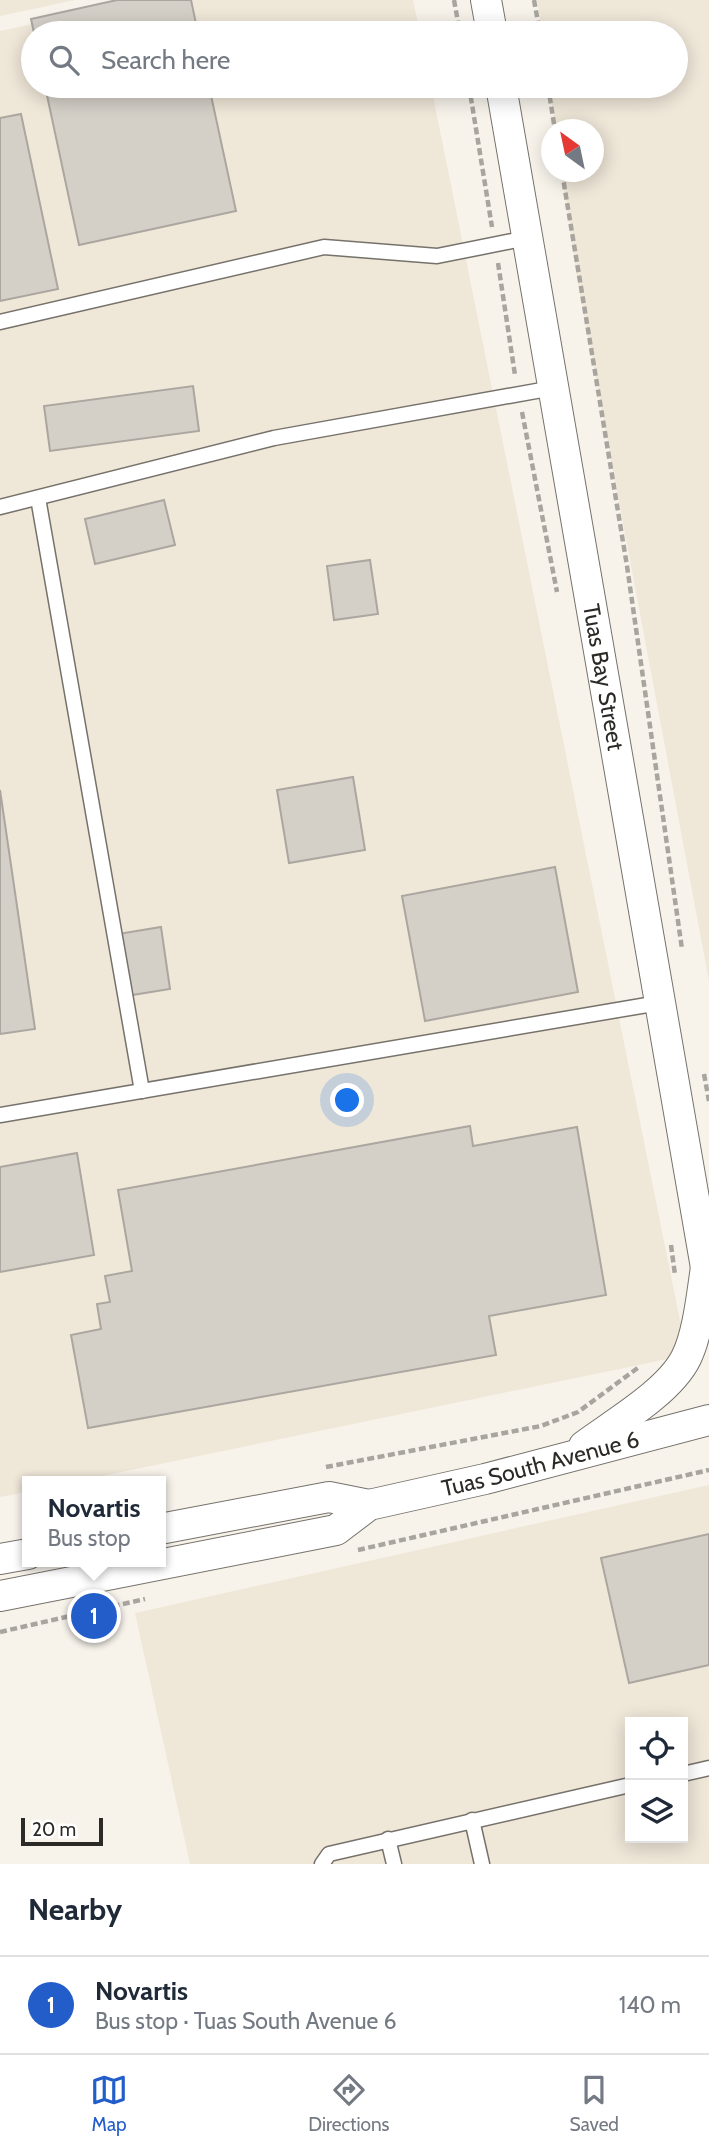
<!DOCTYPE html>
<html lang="en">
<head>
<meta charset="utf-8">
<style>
  :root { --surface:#fff; --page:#f2f2f3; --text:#1f2937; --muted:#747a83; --line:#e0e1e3; --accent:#235dca }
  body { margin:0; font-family:Cabin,sans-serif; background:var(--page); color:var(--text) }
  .controls { position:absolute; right:21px; bottom:21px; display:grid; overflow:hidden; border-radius:0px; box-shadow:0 4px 18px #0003 }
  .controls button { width:63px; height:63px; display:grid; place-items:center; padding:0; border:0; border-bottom:2px solid var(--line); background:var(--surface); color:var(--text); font:35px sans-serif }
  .compass { position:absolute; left:541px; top:119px; width:63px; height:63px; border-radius:50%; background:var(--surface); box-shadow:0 4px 18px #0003; rotate:327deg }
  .scale { position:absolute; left:21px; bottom:18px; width:82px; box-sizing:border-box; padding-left:7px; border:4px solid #2c2a27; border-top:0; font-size:19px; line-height:24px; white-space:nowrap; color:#2c2a27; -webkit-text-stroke:5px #fff; paint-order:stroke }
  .you { position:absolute; left:348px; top:1101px; width:24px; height:24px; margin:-18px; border:5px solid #fff; border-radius:50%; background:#1a73e8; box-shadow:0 0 0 10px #1a73e833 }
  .badge { display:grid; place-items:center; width:46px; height:46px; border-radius:50%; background:var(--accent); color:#fff; font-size:23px; font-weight:700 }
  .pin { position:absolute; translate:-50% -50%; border:4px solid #fff; box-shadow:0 2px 7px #0006 }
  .popup { position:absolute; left:22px; top:1476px; width:144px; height:91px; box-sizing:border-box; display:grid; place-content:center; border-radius:0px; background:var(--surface); filter:drop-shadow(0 2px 5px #0005); font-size:23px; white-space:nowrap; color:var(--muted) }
  .popup b { font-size:26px; color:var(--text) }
  .popup::after { content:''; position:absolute; left:50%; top:100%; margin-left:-14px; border:14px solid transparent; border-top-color:var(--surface) }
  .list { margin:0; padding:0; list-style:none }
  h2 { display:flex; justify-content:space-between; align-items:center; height:91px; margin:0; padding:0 28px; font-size:30px }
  h2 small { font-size:23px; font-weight:400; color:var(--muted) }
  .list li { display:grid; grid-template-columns:46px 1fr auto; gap:21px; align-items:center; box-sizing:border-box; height:98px; padding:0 28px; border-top:2px solid var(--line) }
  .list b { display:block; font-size:26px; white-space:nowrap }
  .list p { margin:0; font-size:23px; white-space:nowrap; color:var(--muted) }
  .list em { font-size:23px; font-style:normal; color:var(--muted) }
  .icon { flex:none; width:38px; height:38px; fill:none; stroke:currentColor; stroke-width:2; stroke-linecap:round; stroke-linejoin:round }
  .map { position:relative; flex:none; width:709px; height:1864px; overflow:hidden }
  .search { position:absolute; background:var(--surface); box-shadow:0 4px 18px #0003; left:21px; right:21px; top:21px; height:77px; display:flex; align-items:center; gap:18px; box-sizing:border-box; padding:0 24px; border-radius:38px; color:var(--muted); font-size:26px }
  .sheet { height:189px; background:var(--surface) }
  nav { display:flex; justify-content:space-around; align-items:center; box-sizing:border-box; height:98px; border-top:2px solid var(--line); background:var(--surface); font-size:19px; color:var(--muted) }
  nav a { display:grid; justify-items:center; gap:4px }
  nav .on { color:var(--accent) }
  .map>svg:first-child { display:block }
</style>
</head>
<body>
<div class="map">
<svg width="709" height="1864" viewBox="0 0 709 1864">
  <rect width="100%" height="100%" fill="#f7f3eb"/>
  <!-- built -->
  <g fill="#efe7d8" fill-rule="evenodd">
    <polygon points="0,0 75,0 0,16"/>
    <polygon points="146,0 413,0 420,33 33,33 33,86 431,86 687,1355 78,1481 28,1481 27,1492 0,1497 0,31"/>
    <polygon points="537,0 709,0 709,981 577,278 562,172 594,172 594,130 556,129 549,86 676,86 676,33 542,33"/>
    <path d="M709 1485V1864H190L135 1613ZM630 1722H683V1838H630Z"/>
  </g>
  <!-- building -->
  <g fill="#d4d0c8" stroke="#aba7a0" stroke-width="2">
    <polygon points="117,0 191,0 198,33 34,33 31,19"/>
    <polygon points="45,86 209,86 236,211 79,245"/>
    <polygon points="21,114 58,289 0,301 0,118"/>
    <polygon points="193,386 199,431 50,451 44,406"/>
    <polygon points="164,500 175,545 95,564 85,519"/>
    <polygon points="370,560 378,614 334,620 327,566"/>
    <polygon points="353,777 365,850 289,863 277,790"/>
    <polygon points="0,790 35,1029 0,1034"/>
    <polygon points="555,867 578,992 425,1021 402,896"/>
    <polygon points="161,927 170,989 126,996 118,934"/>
    <polygon points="470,1126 473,1146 577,1127 606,1295 489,1316 496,1355 88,1428 71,1335 101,1329 97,1304 110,1302 105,1276 132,1271 118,1190"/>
    <polygon points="77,1153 94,1255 0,1272 0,1167"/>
    <polygon points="709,1534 709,1665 629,1683 601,1558"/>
  </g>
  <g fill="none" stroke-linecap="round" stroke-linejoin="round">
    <defs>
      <g id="lane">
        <polyline points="0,322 324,247 437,256 527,238"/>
        <polyline points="38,498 142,1091"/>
        <polyline points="0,507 274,438 553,388"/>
        <polyline points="0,1115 659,1003"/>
        <polyline points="683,1774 709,1768"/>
        <polyline points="472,1820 482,1864"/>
        <polyline points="388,1839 394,1864"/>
        <polyline points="322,1864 329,1854 630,1785"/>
      </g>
      <g id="street">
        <polyline points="486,0 492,33"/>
        <path id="s1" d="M501 86 709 1285"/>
        <path d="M584 1446C615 1423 669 1392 686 1358 698 1334 702 1294 706 1267"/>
        <polyline points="160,1529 329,1497 369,1505"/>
        <polyline points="0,1559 28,1554"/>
        <path id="s2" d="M0 1596 336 1530 369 1505 485 1479 709 1420"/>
      </g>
    </defs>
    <!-- lane casing -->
    <use href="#lane" stroke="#76726b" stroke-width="17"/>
    <!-- street casing -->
    <use href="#street" stroke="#76726b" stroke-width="32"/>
    <!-- path -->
    <g stroke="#a8a59f" stroke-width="4.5" stroke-dasharray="7 3.5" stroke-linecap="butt">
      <polyline points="454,0 460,33"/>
      <polyline points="534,0 540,33"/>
      <polyline points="469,86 492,227"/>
      <polyline points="548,86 555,130"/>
      <polyline points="562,172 627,566 682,949"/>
      <polyline points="498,263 515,375"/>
      <polyline points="522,412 557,592"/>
      <polyline points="704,1074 709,1101"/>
      <polyline points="671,1245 675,1275"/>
      <polyline points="326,1467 541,1426 578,1412 639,1367"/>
      <polyline points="358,1550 709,1470"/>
      <polyline points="0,1632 145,1599"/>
    </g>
    <!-- lane -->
    <use href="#lane" stroke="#fff" stroke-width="14"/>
    <!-- street -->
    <use href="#street" stroke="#fff" stroke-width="30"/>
  </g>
  <g text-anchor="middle" stroke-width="5" stroke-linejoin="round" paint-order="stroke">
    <!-- street labels -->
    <g font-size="23" fill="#2c2a27" stroke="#fff">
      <text dy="8" stroke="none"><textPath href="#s1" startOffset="600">Tuas Bay Street</textPath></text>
      <text dy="8" stroke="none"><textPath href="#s2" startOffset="560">Tuas South Avenue 6</textPath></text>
    </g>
  </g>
</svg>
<div class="controls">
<button><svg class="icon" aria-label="locate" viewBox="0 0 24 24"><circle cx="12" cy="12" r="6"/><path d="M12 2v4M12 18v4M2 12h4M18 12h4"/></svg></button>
<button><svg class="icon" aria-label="layers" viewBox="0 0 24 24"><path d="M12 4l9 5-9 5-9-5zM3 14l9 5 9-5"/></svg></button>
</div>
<svg class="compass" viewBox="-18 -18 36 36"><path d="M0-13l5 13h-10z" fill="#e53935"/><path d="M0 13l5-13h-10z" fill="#747a83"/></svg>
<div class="scale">20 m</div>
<div class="you"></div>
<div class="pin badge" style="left:94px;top:1616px">1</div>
<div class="popup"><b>Novartis</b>Bus stop</div>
<div class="search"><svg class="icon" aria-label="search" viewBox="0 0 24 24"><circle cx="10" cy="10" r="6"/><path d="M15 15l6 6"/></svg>Search here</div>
</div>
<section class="sheet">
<h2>Nearby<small></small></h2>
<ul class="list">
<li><span class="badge">1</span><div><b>Novartis</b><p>Bus stop · Tuas South Avenue 6</p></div><em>140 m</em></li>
</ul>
</section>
<nav>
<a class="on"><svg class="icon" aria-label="map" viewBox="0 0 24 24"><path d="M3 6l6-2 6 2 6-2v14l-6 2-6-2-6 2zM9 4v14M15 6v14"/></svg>Map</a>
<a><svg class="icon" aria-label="directions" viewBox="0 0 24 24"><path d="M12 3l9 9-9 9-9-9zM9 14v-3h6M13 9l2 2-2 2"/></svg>Directions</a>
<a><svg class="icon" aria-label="saved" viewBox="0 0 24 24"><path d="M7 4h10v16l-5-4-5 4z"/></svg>Saved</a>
</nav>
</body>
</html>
